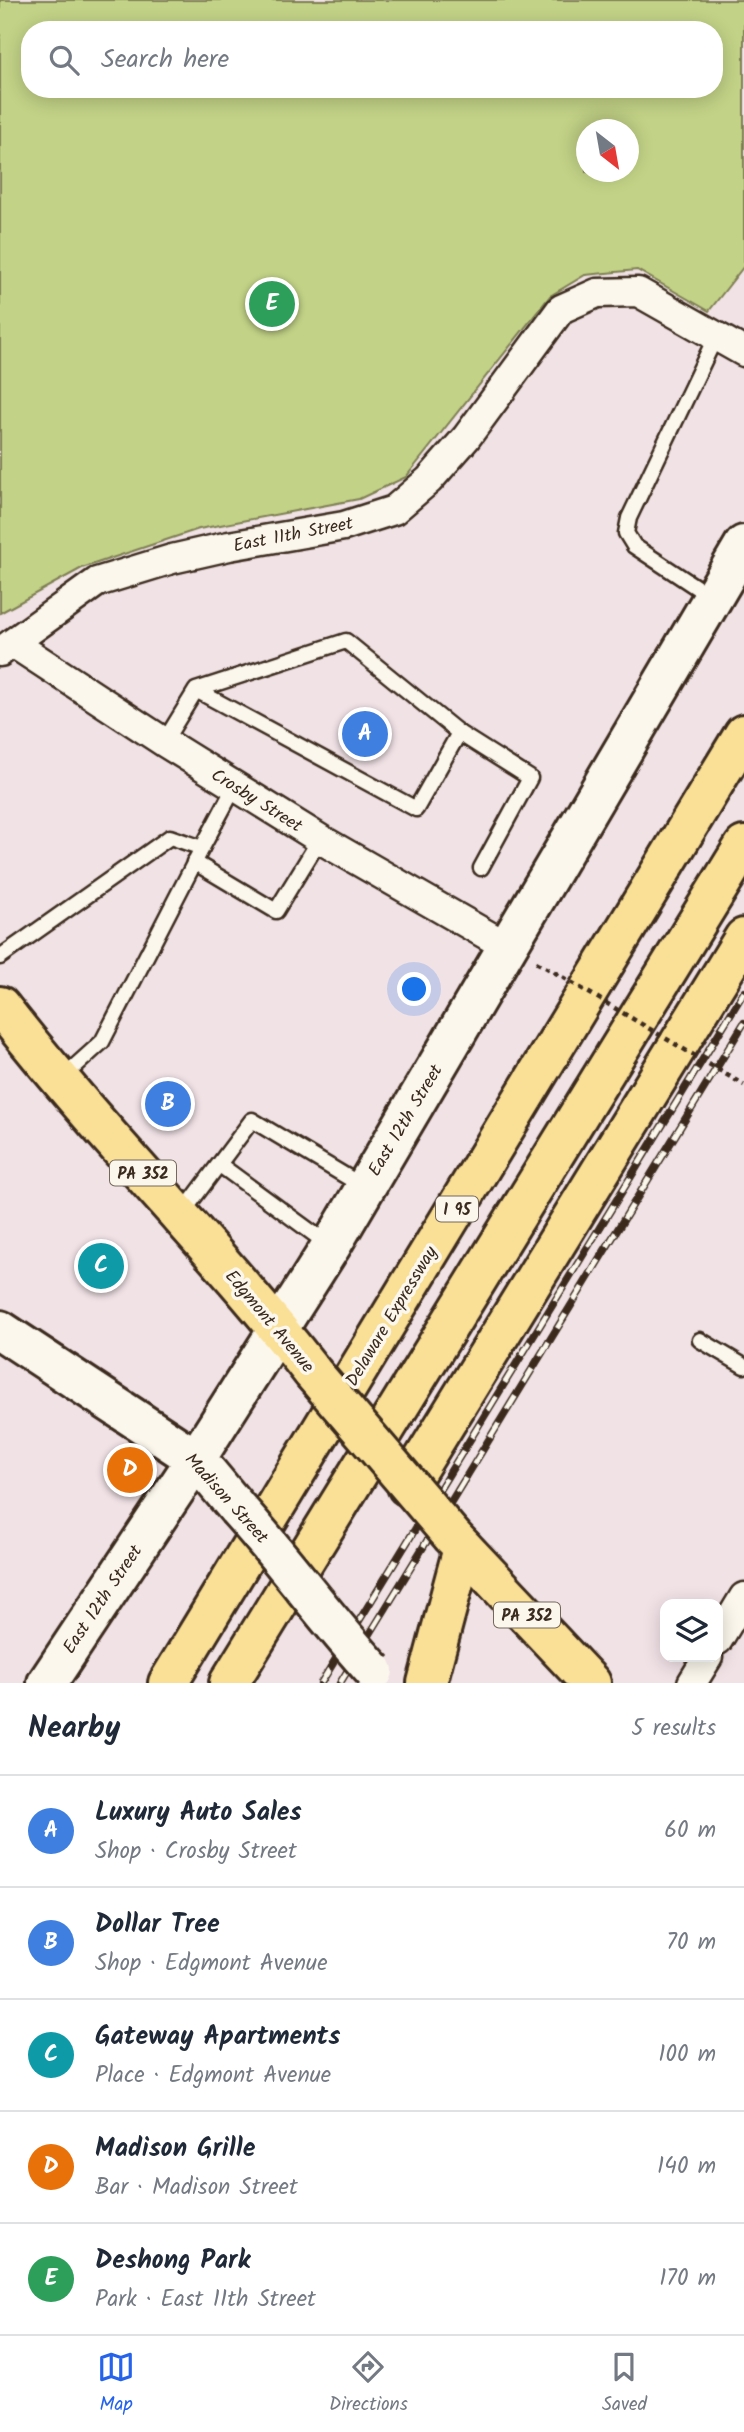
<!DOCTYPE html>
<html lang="en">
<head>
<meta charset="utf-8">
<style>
  :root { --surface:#fff; --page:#f6f6f7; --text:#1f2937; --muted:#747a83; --line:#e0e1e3; --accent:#2563eb }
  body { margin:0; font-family:Kalam,sans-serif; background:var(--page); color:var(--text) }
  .controls { position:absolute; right:21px; bottom:21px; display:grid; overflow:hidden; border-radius:14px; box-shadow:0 4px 18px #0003 }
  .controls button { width:63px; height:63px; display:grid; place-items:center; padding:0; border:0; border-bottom:2px solid var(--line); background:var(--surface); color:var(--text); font:35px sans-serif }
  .compass { position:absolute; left:576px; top:119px; width:63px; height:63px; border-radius:50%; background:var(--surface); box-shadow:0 4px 18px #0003; rotate:149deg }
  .you { position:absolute; left:415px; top:990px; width:24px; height:24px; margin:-18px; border:5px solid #fff; border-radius:50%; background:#1a73e8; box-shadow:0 0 0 10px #1a73e833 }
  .badge { display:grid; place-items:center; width:46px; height:46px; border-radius:50%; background:var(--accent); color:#fff; font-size:23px; font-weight:700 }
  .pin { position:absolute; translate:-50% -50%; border:4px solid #fff; box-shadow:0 2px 7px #0006 }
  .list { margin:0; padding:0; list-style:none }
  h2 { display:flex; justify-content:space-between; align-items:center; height:91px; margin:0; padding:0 28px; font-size:30px }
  h2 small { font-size:23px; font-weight:400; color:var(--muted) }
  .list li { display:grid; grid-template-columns:46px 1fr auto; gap:21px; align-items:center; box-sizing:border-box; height:112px; padding:0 28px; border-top:2px solid var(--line) }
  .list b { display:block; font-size:26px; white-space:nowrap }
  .list p { margin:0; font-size:23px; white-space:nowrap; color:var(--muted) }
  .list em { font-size:23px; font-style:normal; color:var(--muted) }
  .icon { flex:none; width:38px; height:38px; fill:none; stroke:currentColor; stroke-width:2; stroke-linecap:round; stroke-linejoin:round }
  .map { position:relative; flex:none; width:744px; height:1683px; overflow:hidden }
  .search { position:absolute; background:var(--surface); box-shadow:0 4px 18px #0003; left:21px; right:21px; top:21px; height:77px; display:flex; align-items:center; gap:18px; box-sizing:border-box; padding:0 24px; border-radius:28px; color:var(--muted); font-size:26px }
  .sheet { height:651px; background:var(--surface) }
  nav { display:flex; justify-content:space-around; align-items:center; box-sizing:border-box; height:98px; border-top:2px solid var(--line); background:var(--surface); font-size:19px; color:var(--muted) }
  nav a { display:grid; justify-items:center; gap:4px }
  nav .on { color:var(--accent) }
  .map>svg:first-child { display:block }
</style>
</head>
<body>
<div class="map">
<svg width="744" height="1683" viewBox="0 0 744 1683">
  <rect width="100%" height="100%" fill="#f1e2e6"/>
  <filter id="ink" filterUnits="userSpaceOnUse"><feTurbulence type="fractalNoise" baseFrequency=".0143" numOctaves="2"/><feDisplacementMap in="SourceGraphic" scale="14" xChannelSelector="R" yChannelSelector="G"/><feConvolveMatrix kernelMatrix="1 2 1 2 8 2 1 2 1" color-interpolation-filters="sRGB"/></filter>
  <g filter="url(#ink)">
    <!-- green -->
    <path fill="#c2d286" stroke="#7e7e52" stroke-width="2" fill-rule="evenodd" d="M0 0H744V266L709 311 637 270 585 275 550 296 406 477 359 499 199 529 82 568 0 613ZM30 30H714V89H30ZM586 130H628V172H586Z"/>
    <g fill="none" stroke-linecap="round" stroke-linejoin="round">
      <defs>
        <g id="lane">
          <polyline points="711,597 634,546 626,533 629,518 716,336"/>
          <polyline points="459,733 530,778 481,868"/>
          <polyline points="164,742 196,690 416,809 459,733 346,641 196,690"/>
          <polyline points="202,848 235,786"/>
          <polyline points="194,862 276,911 320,839"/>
          <polyline points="0,957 170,837 202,848 102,1042 62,1078"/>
          <polyline points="220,1165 329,1245"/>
          <polyline points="181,1215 252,1120 364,1187"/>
          <polyline points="700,1340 744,1366"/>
        </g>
        <g id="street">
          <polyline points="13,643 164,742 320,839 508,947"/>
          <polyline points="0,652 97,582 172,559 229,546 344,526 394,510 429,480 466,438 561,309 597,293 638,292 744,352"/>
          <polyline points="718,1640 744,1597"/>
          <polyline points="692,1683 708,1657"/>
        </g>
        <g id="secondary">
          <polyline points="0,1330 196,1459 237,1508"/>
          <polyline points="47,1683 196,1459 331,1246 744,545"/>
        </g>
        <g id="primary">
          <path d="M0 1006C99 1133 214 1246 313 1373"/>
          <polyline points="453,1537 591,1683"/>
          <polyline points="427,1683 463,1548"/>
        </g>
        <g id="highway">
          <polyline points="407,1486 744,938"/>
          <polyline points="168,1683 744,734"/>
          <polyline points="229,1683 744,846"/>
        </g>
      </defs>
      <!-- lane casing -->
      <use href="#lane" stroke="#3b2a1e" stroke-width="19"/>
      <!-- street casing -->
      <use href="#street" stroke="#3b2a1e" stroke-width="33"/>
      <!-- secondary casing -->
      <use href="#secondary" stroke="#3b2a1e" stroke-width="44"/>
      <!-- primary casing -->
      <use href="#primary" stroke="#3b2a1e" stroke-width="44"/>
      <!-- highway casing -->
      <use href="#highway" stroke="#3b2a1e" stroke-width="44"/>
      <!-- path -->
      <polyline stroke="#3b2a1e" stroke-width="4.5" stroke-dasharray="5 5" stroke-linecap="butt" points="536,962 554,972"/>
      <!-- lane -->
      <use href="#lane" stroke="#fbf7ec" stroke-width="14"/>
      <!-- street -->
      <use href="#street" stroke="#fbf7ec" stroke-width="28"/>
      <!-- secondary -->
      <use href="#secondary" stroke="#fbf7ec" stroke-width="38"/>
      <!-- primary -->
      <use href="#primary" stroke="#fadf96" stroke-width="38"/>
      <!-- highway -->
      <use href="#highway" stroke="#fadf96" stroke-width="38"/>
      <defs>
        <g id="rail">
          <polyline points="321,1683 744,992"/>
          <polyline points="340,1683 744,1023"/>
        </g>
      </defs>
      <!-- rail casing -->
      <use href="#rail" stroke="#3b2a1e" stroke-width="8"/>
      <!-- rail -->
      <use href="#rail" stroke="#fbf7ec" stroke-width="5" stroke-dasharray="16" stroke-linecap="butt"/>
      <defs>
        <path id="secondary-bridge" d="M237 1508C285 1561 326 1619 374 1671"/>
        <polyline id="primary-bridge" points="313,1373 453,1537"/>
      </defs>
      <!-- secondary-bridge casing -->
      <use href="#secondary-bridge" stroke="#3b2a1e" stroke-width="44" stroke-linecap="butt"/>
      <!-- primary-bridge casing -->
      <use href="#primary-bridge" stroke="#3b2a1e" stroke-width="44" stroke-linecap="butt"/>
      <!-- path-bridge -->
      <polyline stroke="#3b2a1e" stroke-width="4.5" stroke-dasharray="5 5" stroke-linecap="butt" points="554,972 744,1085"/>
      <!-- secondary-bridge -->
      <use href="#secondary-bridge" stroke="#fbf7ec" stroke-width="38"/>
      <!-- primary-bridge -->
      <use href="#primary-bridge" stroke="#fadf96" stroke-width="38"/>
    </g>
  </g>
  <g text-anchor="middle" stroke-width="7" stroke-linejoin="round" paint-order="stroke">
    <!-- shield labels -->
    <g fill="#fbf7ec" stroke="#75685c" stroke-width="2">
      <rect x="110" y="1160.5" width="66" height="25" rx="5"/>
      <rect x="436" y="1196.5" width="42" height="25" rx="5"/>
      <rect x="494" y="1602.5" width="66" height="25" rx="5"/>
    </g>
    <g font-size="16" font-weight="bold" fill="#3b2a1e">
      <text x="143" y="1179">PA 352</text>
      <text x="457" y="1215">I 95</text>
      <text x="527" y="1621">PA 352</text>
    </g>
    <!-- street labels -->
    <g font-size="18" fill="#3b2a1e" stroke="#fbf7ec">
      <text transform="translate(293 534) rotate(-11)" y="6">East 11th Street</text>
      <text transform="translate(257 800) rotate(32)" y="6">Crosby Street</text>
      <text transform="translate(405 1120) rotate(-59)" y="6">East 12th Street</text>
      <text transform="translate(391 1316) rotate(-59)" y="6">Delaware Expressway</text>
      <text transform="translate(270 1321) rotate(50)" y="6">Edgmont Avenue</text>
      <text transform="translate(227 1498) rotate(48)" y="6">Madison Street</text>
      <text transform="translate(102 1599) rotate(-56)" y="6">East 12th Street</text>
    </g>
  </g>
</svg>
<div class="controls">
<button><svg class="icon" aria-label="layers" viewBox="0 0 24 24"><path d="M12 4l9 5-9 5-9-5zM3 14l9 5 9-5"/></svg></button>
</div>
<svg class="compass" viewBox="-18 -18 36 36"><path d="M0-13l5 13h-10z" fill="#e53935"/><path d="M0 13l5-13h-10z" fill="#747a83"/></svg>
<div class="you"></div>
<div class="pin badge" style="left:365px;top:734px;background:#3f7fe0">A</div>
<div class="pin badge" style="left:168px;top:1104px;background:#3f7fe0">B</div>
<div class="pin badge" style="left:101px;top:1266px;background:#0f9aa8">C</div>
<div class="pin badge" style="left:130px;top:1470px;background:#e8710a">D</div>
<div class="pin badge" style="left:272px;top:304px;background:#2e9e5b">E</div>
<div class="search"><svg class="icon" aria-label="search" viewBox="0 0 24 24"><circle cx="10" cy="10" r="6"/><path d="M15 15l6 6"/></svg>Search here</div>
</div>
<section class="sheet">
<h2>Nearby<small>5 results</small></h2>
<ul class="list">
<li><span class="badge" style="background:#3f7fe0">A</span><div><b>Luxury Auto Sales</b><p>Shop · Crosby Street</p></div><em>60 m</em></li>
<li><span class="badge" style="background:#3f7fe0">B</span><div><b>Dollar Tree</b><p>Shop · Edgmont Avenue</p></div><em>70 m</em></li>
<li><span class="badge" style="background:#0f9aa8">C</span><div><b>Gateway Apartments</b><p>Place · Edgmont Avenue</p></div><em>100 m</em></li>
<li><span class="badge" style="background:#e8710a">D</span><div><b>Madison Grille</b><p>Bar · Madison Street</p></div><em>140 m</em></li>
<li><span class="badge" style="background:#2e9e5b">E</span><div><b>Deshong Park</b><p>Park · East 11th Street</p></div><em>170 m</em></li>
</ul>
</section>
<nav>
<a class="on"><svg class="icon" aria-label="map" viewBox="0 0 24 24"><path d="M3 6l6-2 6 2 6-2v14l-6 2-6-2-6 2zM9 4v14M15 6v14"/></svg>Map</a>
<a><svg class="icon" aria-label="directions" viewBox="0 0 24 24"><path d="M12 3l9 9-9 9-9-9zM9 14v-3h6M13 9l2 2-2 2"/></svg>Directions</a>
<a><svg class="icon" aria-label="saved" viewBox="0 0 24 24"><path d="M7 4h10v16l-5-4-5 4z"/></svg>Saved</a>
</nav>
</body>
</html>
